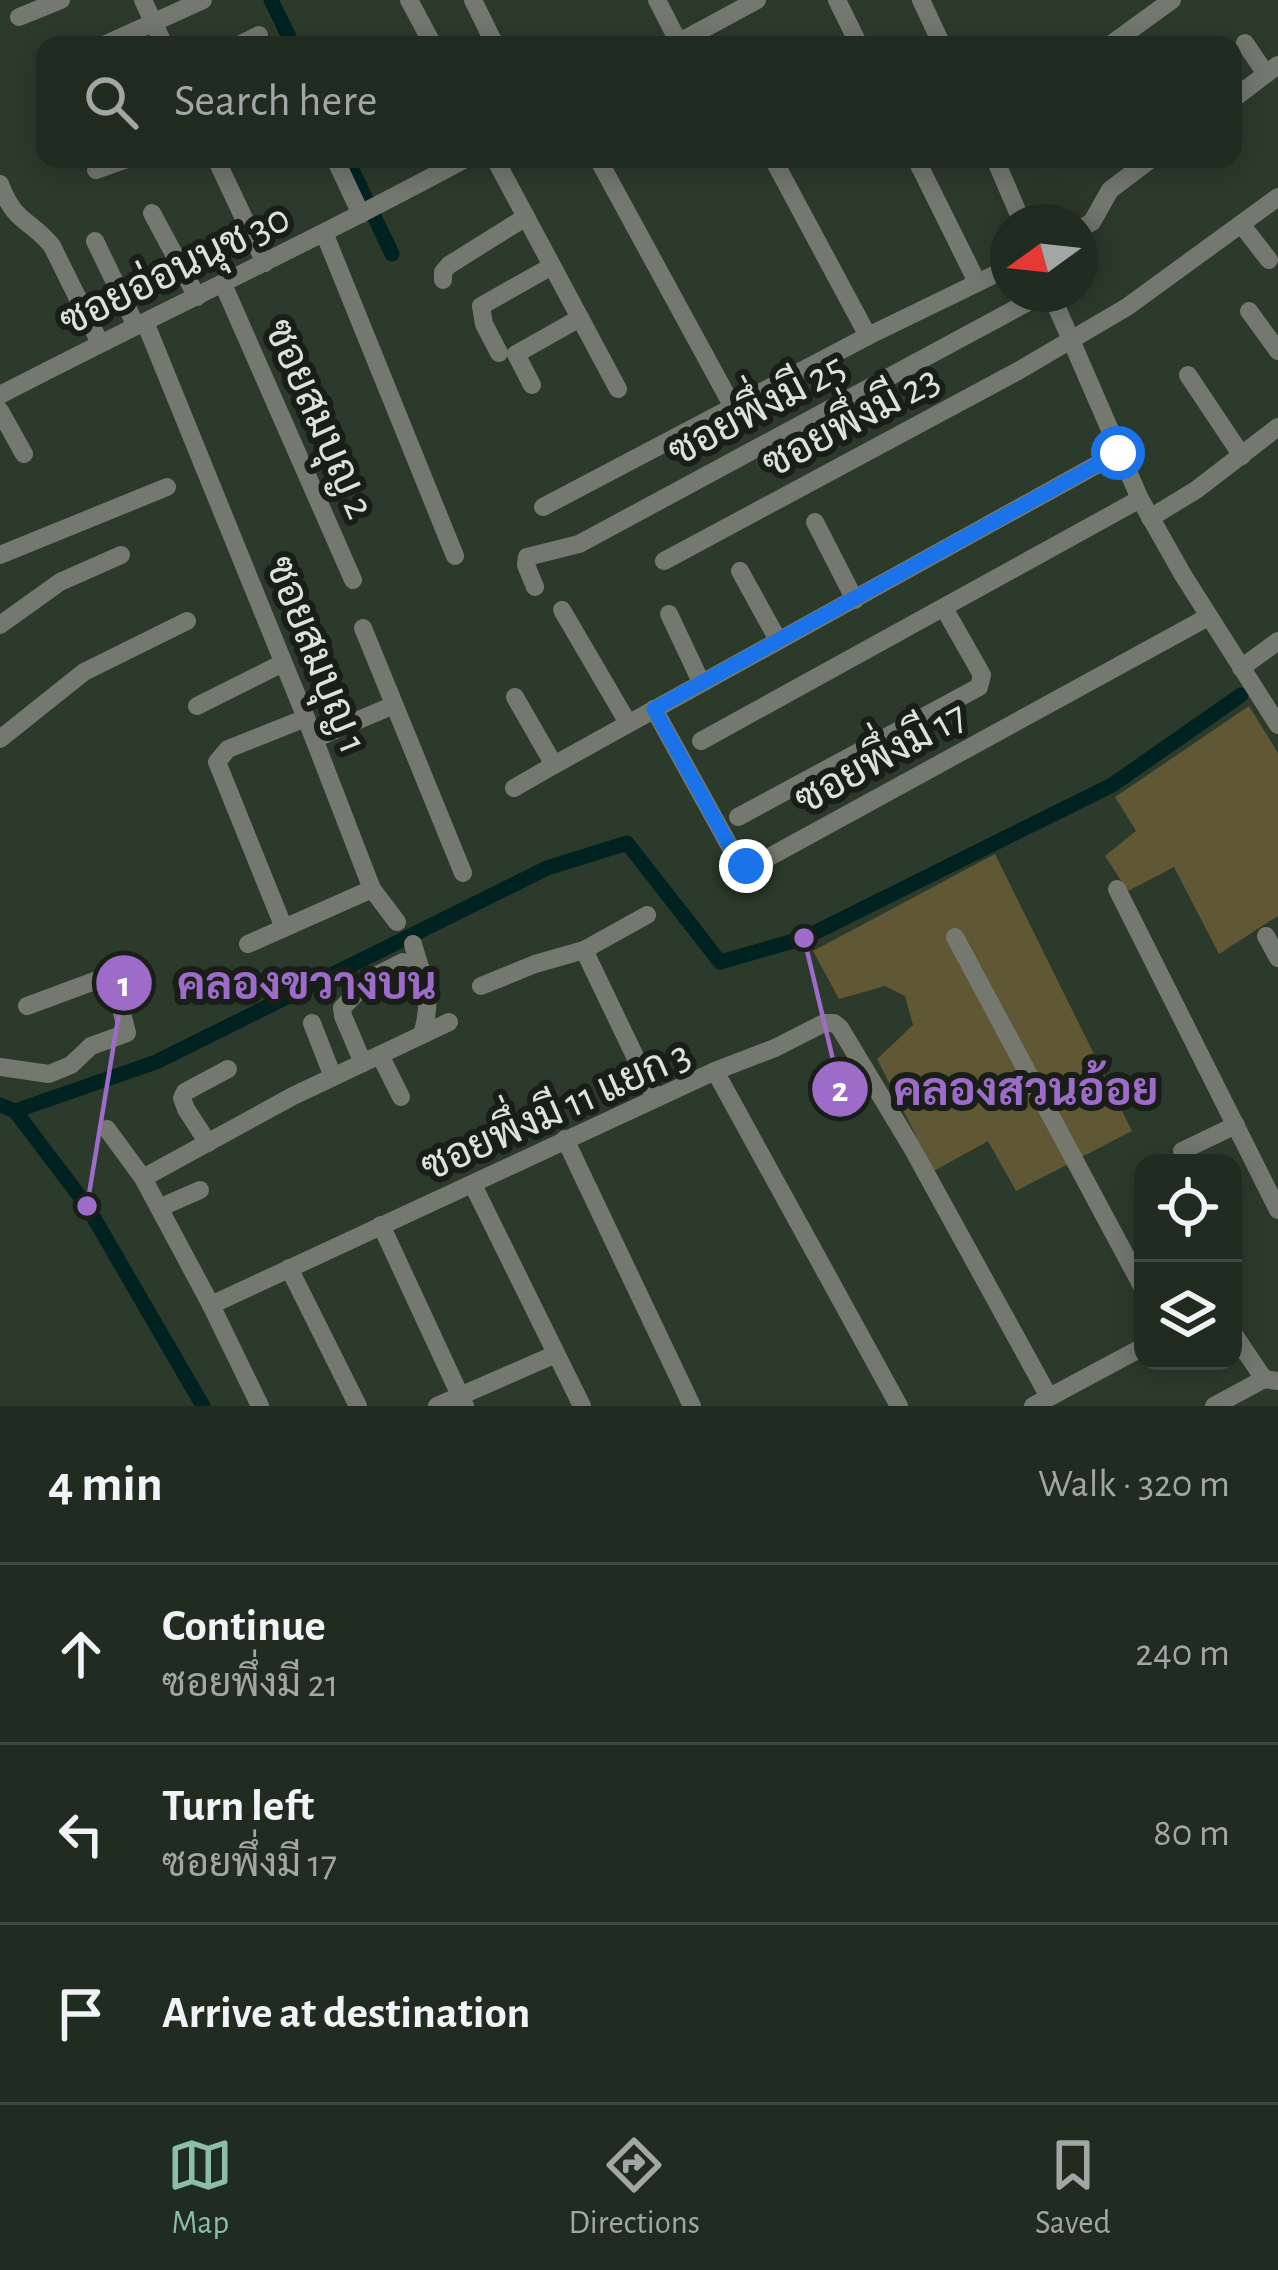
<!DOCTYPE html>
<html lang="en">
<head>
<meta charset="utf-8">
<style>
  :root { --surface:#212c20; --page:#293429; --text:#f1f3f6; --muted:#a2a7a5; --line:#3e483e; --accent:#8abfa5 }
  body { margin:0; font-family:"Alegreya Sans",Sarabun,sans-serif; background:var(--page); color:var(--text) }
  .controls { position:absolute; right:36px; bottom:36px; display:grid; overflow:hidden; border-radius:24px; box-shadow:0 6px 30px #0003 }
  .controls button { width:108px; height:108px; display:grid; place-items:center; padding:0; border:0; border-bottom:3px solid var(--line); background:var(--surface); color:var(--text); font:60px sans-serif }
  .compass { position:absolute; left:990px; top:204px; width:108px; height:108px; border-radius:50%; background:var(--surface); box-shadow:0 6px 30px #0003; rotate:255deg }
  .stop { position:absolute; width:36px; height:36px; margin:-27px; border:9px solid #1a73e8; border-radius:50%; background:#fff }
  .stop.end { background:#1a73e8; border-color:#fff; box-shadow:0 3px 12px #0008 }
  .list { margin:0; padding:0; list-style:none }
  h2 { display:flex; justify-content:space-between; align-items:center; height:156px; margin:0; padding:0 48px; font-size:51px }
  h2 small { font-size:39px; font-weight:400; color:var(--muted) }
  .list li { display:grid; grid-template-columns:78px 1fr auto; gap:36px; align-items:center; box-sizing:border-box; height:180px; padding:0 48px; border-top:3px solid var(--line) }
  .list b { display:block; font-size:45px; white-space:nowrap }
  .list p { margin:0; font-size:39px; white-space:nowrap; color:var(--muted) }
  .list em { font-size:39px; font-style:normal; color:var(--muted) }
  .icon { flex:none; width:66px; height:66px; fill:none; stroke:currentColor; stroke-width:2; stroke-linecap:round; stroke-linejoin:round }
  .map { position:relative; flex:none; width:1278px; height:1406px; overflow:hidden }
  .search { position:absolute; background:var(--surface); box-shadow:0 6px 30px #0003; left:36px; right:36px; top:36px; height:132px; display:flex; align-items:center; gap:30px; box-sizing:border-box; padding:0 42px; border-radius:24px; color:var(--muted); font-size:45px }
  .sheet { height:696px; background:var(--surface) }
  nav { display:flex; justify-content:space-around; align-items:center; box-sizing:border-box; height:168px; border-top:3px solid var(--line); background:var(--surface); font-size:33px; color:var(--muted) }
  nav a { display:grid; justify-items:center; gap:6px }
  nav .on { color:var(--accent) }
  .map>svg:first-child { display:block }
</style>
</head>
<body>
<div class="map">
<svg width="1278" height="1406" viewBox="0 0 1278 1406">
  <rect width="100%" height="100%" fill="#2c3a2b"/>
  <!-- green -->
  <g fill="#605835">
    <polygon points="1249,706 1278,753 1278,916 1219,954 1174,867 1128,891 1105,856 1136,831 1115,797"/>
    <polygon points="995,854 1132,1131 1016,1191 988,1141 934,1171 877,1059 913,1025 905,996 885,986 839,999 813,951"/>
  </g>
  <g fill="none" stroke-linecap="round" stroke-linejoin="round">
    <!-- canal -->
    <g stroke="#002321" stroke-width="15">
      <polyline points="271,0 293,45"/>
      <polyline points="347,159 392,254"/>
      <polyline points="0,1105 15,1111 156,1062 547,868 627,843 720,962 804,938 1112,785 1241,695"/>
      <polyline points="15,1111 87,1206 203,1406"/>
    </g>
    <!-- minor -->
    <g stroke="#75786e" stroke-width="18">
      <polyline points="143,0 164,45"/>
      <polyline points="409,0 433,45"/>
      <polyline points="473,0 495,45"/>
      <polyline points="657,0 679,43"/>
      <polyline points="837,0 859,45"/>
      <polyline points="921,0 942,45"/>
      <polyline points="19,17 61,0"/>
      <polyline points="1245,43 1266,74"/>
      <polyline points="104,45 203,0"/>
      <polyline points="239,45 259,35"/>
      <polyline points="674,45 757,0"/>
      <polyline points="1110,45 1172,0"/>
      <polyline points="1233,99 1278,65"/>
      <polyline points="216,159 265,263"/>
      <polyline points="335,159 361,214"/>
      <polyline points="495,159 618,389"/>
      <polyline points="598,159 733,407"/>
      <polyline points="773,159 868,336"/>
      <polyline points="916,159 977,282"/>
      <polyline points="995,159 1022,222"/>
      <polyline points="96,170 127,159"/>
      <path d="M0 184C15 224 29 218 52 246L100 343"/>
      <polyline points="152,213 197,297"/>
      <polyline points="1241,224 1269,260"/>
      <polyline points="1080,229 1092,222 1110,190 1151,159"/>
      <polyline points="325,235 455,556"/>
      <polyline points="95,241 136,326"/>
      <polyline points="443,280 443,272 449,265 526,217"/>
      <polyline points="223,284 353,580"/>
      <polyline points="1051,294 1140,499 1183,575 1278,725"/>
      <polyline points="1249,311 1278,351"/>
      <polyline points="145,322 306,718 372,889 248,944"/>
      <polyline points="499,353 484,324 481,306 552,266"/>
      <polyline points="1188,375 1242,456"/>
      <polyline points="532,385 516,354 580,318"/>
      <path d="M0 395C154 315 312 242 465 159"/>
      <polyline points="0,411 24,454"/>
      <polyline points="543,507 868,336 1008,268"/>
      <polyline points="1150,518 1196,490 1278,427"/>
      <polyline points="815,522 855,600"/>
      <polyline points="0,555 167,487"/>
      <polyline points="664,561 1018,371 1127,307 1278,197"/>
      <polyline points="740,571 778,640"/>
      <polyline points="535,587 526,565 527,557 579,544 1043,294"/>
      <polyline points="562,610 628,723"/>
      <polyline points="669,614 701,682"/>
      <polyline points="0,625 60,582 121,555"/>
      <polyline points="363,628 463,873"/>
      <polyline points="1241,668 1278,641"/>
      <polyline points="515,697 554,765 1118,453"/>
      <polyline points="197,706 283,663"/>
      <polyline points="654,709 739,863 753,866 1208,617"/>
      <polyline points="0,739 84,672 187,621"/>
      <polyline points="314,739 394,705"/>
      <polyline points="701,741 1140,499"/>
      <polyline points="514,788 554,765"/>
      <polyline points="738,817 979,687 982,675 944,608"/>
      <polyline points="372,889 397,922"/>
      <polyline points="1117,889 1278,1210"/>
      <polyline points="647,915 584,950 655,1098"/>
      <polyline points="284,928 217,762 228,749 306,718"/>
      <polyline points="1266,936 1278,958"/>
      <polyline points="955,937 1143,1288"/>
      <path d="M413 944C424 984 434 992 422 1035"/>
      <polyline points="481,986 535,964 584,950"/>
      <polyline points="312,1023 333,1077"/>
      <polyline points="380,1055 401,1097"/>
      <polyline points="363,1063 343,1016 342,1008 371,978 403,962"/>
      <polyline points="0,1067 49,1074 71,1065 91,1046 127,1033 114,980 108,976 27,1006"/>
      <polyline points="715,1071 775,1048 824,1023 834,1023 840,1028 911,1146 1049,1397"/>
      <polyline points="107,1129 143,1178 211,1305 260,1406"/>
      <polyline points="565,1139 692,1406"/>
      <polyline points="208,1143 186,1109 182,1098 185,1092 228,1069"/>
      <polyline points="1182,1151 1236,1125"/>
      <polyline points="143,1178 293,1096 449,1022"/>
      <polyline points="473,1185 582,1406"/>
      <polyline points="159,1208 200,1190"/>
      <polyline points="381,1225 465,1406"/>
      <polyline points="289,1268 358,1406"/>
      <polyline points="211,1305 715,1071 899,1406"/>
      <polyline points="1233,1333 1264,1379 1278,1381"/>
      <polyline points="437,1406 556,1354"/>
      <polyline points="1033,1406 1143,1347"/>
      <polyline points="1214,1406 1264,1379"/>
    </g>
  </g>
  <g fill="none" stroke-linecap="round" stroke-linejoin="round">
    <!-- route -->
    <polyline stroke="#1a73e8" stroke-width="15" points="746,866 739,863 654,709 1118,453"/>
  </g>
  <g text-anchor="middle" stroke-width="12" stroke-linejoin="round" paint-order="stroke">
    <!-- street labels -->
    <g font-size="42" fill="#dbe4da" stroke="#191f18">
      <text transform="translate(174 268) rotate(-26)" y="15">ซอยอ่อนนุช 30</text>
      <text transform="translate(756 408) rotate(-28)" y="15">ซอยพึ่งมี 25</text>
      <text transform="translate(321 418) rotate(66)" y="15">ซอยสมบุญ 2</text>
      <text transform="translate(850 420) rotate(-28)" y="15">ซอยพึ่งมี 23</text>
      <text transform="translate(318 654) rotate(68)" y="15">ซอยสมบุญ 1</text>
      <text transform="translate(880 756) rotate(-29)" y="15">ซอยพึ่งมี 17</text>
      <text transform="translate(555 1109) rotate(-24)" y="15">ซอยพึ่งมี 11 แยก 3</text>
    </g>
  </g>
  <!-- callouts -->
  <path fill="none" stroke="#9d6cc8" stroke-width="4.5" d="M87 1206L124 983M804 938L840 1089"/>
  <g fill="#9d6cc8" stroke="#191f18" stroke-width="4.5">
    <circle cx="87" cy="1206" r="12"/>
    <circle cx="804" cy="938" r="12"/>
    <circle cx="124" cy="983" r="30"/>
    <circle cx="840" cy="1089" r="30"/>
  </g>
  <g font-size="36" text-anchor="middle" font-weight="bold" fill="#fff">
    <text x="124" y="996">1</text>
    <text x="840" y="1101">2</text>
  </g>
  <g font-size="45" text-anchor="middle" font-weight="bold" fill="#9d6cc8" stroke="#191f18" stroke-width="12" stroke-linejoin="round" paint-order="stroke">
    <text x="307" y="999">คลองขวางบน</text>
    <text x="1026" y="1105">คลองสวนอ้อย</text>
  </g>
</svg>
<div class="controls">
<button><svg class="icon" aria-label="locate" viewBox="0 0 24 24"><circle cx="12" cy="12" r="6"/><path d="M12 2v4M12 18v4M2 12h4M18 12h4"/></svg></button>
<button><svg class="icon" aria-label="layers" viewBox="0 0 24 24"><path d="M12 4l9 5-9 5-9-5zM3 14l9 5 9-5"/></svg></button>
</div>
<svg class="compass" viewBox="-18 -18 36 36"><path d="M0-13l5 13h-10z" fill="#e53935"/><path d="M0 13l5-13h-10z" fill="#a2a7a5"/></svg>
<div class="stop" style="left:1118px;top:453px"></div>
<div class="stop end" style="left:746px;top:866px"></div>
<div class="search"><svg class="icon" aria-label="search" viewBox="0 0 24 24"><circle cx="10" cy="10" r="6"/><path d="M15 15l6 6"/></svg>Search here</div>
</div>
<section class="sheet">
<h2>4 min<small>Walk · 320 m</small></h2>
<ul class="list">
<li><svg class="icon" aria-label="ahead" viewBox="0 0 24 24"><path d="M12 20V5M6 11l6-6 6 6"/></svg><div><b>Continue</b><p>ซอยพึ่งมี 21</p></div><em>240 m</em></li>
<li><svg class="icon" aria-label="left" viewBox="0 0 24 24"><path d="M17 20v-9H6M10 6l-5 5 5 5"/></svg><div><b>Turn left</b><p>ซอยพึ่งมี 17</p></div><em>80 m</em></li>
<li><svg class="icon" aria-label="arrive" viewBox="0 0 24 24"><path d="M6 21V4h12l-3 4 3 4H6"/></svg><div><b>Arrive at destination</b></div></li>
</ul>
</section>
<nav>
<a class="on"><svg class="icon" aria-label="map" viewBox="0 0 24 24"><path d="M3 6l6-2 6 2 6-2v14l-6 2-6-2-6 2zM9 4v14M15 6v14"/></svg>Map</a>
<a><svg class="icon" aria-label="directions" viewBox="0 0 24 24"><path d="M12 3l9 9-9 9-9-9zM9 14v-3h6M13 9l2 2-2 2"/></svg>Directions</a>
<a><svg class="icon" aria-label="saved" viewBox="0 0 24 24"><path d="M7 4h10v16l-5-4-5 4z"/></svg>Saved</a>
</nav>
</body>
</html>
